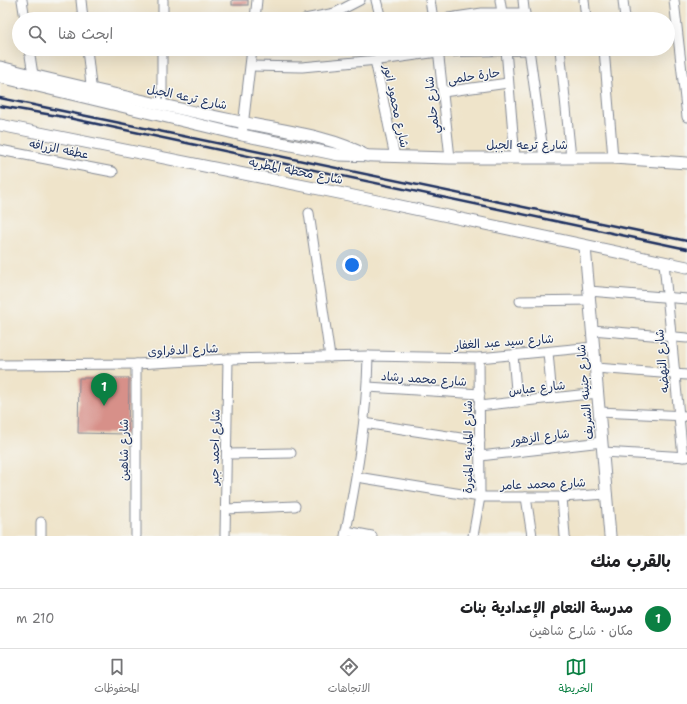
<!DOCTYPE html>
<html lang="ar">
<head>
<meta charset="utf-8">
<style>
  :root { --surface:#fff; --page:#f2f2f2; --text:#202124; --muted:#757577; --line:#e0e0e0; --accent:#0b8043 }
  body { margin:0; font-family:"Shantell Sans","Playpen Sans Arabic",sans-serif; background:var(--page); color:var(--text); direction:rtl }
  .you { position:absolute; left:352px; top:265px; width:14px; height:14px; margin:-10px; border:3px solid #fff; border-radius:50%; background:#1a73e8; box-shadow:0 0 0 6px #1a73e833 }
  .badge { display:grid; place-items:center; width:26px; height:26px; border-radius:50%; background:var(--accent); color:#fff; font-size:13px; font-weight:700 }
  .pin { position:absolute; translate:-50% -33px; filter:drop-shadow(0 1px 2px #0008) }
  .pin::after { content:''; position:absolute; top:21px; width:14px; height:12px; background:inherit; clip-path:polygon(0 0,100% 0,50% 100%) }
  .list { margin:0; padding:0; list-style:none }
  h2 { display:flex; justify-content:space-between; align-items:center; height:52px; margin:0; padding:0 16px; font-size:17px }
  h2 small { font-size:13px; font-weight:400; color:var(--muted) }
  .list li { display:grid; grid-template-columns:26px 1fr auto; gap:12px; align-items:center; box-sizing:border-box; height:60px; padding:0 16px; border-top:1px solid var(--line) }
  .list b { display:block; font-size:15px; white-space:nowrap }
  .list p { margin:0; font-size:13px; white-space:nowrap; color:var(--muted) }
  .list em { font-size:13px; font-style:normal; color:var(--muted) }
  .icon { flex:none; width:22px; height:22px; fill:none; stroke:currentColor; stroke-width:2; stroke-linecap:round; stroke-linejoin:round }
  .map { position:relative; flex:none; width:687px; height:536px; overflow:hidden; direction:ltr }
  .search { position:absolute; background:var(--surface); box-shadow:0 4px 16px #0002; left:12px; right:12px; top:12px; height:44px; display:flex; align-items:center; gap:10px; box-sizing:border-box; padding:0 14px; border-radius:22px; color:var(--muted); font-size:15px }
  .sheet { height:112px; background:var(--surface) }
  nav { display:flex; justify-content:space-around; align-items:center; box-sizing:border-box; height:56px; border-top:1px solid var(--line); background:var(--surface); font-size:11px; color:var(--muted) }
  nav a { display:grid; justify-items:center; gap:2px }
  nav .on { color:var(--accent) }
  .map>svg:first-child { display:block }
</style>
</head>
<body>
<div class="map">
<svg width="687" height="536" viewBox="0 0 687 536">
  <rect width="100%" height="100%" fill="#f6f6f2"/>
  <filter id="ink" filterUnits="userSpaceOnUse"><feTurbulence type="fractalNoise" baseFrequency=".025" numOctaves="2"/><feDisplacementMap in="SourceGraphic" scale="8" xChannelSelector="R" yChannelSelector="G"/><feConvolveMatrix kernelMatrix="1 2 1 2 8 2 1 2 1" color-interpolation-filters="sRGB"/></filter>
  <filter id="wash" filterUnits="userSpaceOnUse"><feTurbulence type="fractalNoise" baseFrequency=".012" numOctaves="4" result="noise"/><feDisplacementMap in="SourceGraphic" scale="16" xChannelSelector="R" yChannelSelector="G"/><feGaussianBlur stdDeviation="0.9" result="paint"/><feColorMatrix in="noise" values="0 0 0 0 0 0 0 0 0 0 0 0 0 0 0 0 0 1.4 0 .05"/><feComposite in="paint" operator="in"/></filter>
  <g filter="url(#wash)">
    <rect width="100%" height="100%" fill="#efe4ca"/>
    <g id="blocks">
      <!-- building -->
      <g fill="#d79089">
        <rect x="232" y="0" width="16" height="5"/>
        <polygon points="79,378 129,378 128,434 78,433"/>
      </g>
    </g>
  </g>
  <g filter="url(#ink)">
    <use href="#blocks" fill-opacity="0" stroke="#858a94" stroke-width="1"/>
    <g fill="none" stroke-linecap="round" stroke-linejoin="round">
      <defs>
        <g id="minor">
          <polyline points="22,0 25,19"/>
          <polyline points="81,0 83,19"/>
          <polyline points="376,0 381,19"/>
          <polyline points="430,0 433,19"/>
          <polyline points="500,0 503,19"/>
          <polyline points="523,0 525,18"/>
          <polyline points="584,0 586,19"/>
          <polyline points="623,0 625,19"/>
          <polyline points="674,0 687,117"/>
          <polyline points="163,19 163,0"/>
          <polyline points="255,19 257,0"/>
          <polyline points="305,19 335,13 360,0"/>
          <polyline points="442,19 482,13 525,13"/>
          <polyline points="29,49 34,81"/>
          <polyline points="87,49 92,94"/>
          <polyline points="438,49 450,158"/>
          <polyline points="506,49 515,158"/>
          <polyline points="529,49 544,158"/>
          <polyline points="560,49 571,158"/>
          <polyline points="604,49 613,158"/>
          <polyline points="375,60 395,157"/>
          <polyline points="251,66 302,67 388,59 438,52 530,50"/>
          <polyline points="443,92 508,83"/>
          <polyline points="162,105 162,49"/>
          <polyline points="242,135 252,49"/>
          <polyline points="0,150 113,172"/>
          <polyline points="309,213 330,357"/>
          <polyline points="664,263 683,457"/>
          <polyline points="589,291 687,299"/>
          <polyline points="520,301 590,300"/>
          <polyline points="592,330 687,338"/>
          <polyline points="548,352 552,398"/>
          <polyline points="513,355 517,402"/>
          <polyline points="136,364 136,536"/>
          <polyline points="0,365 136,364 228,359 368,356 479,358 594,347"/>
          <polyline points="596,368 687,375"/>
          <polyline points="368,387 480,394"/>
          <polyline points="479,406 598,393"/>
          <polyline points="599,412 687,416"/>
          <polyline points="364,423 480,441"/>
          <polyline points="603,452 687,457"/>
          <polyline points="227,454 291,453"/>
          <polyline points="480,456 602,442"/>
          <polyline points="357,477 480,497 562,497 607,494"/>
          <polyline points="526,497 532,536"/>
          <polyline points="562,497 565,536"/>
          <polyline points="226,509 295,506"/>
          <polyline points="346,531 372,536"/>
          <polyline points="41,536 41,522"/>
          <polyline points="225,536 228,359"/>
          <path d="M345 536C357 476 367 417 368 356"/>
          <polyline points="473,536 480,497 479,358"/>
        </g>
        <g id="tertiary">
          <path d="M0 67C78 87 157 104 236 121 277 130 331 135 367 156"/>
          <polyline points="0,77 242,135 339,155 450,158 613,158 687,163"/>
          <polyline points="0,125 344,194 687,267"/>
          <polyline points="585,247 610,536"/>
        </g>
      </defs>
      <!-- minor casing -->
      <use href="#minor" stroke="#858a94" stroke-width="11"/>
      <!-- tertiary casing -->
      <use href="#tertiary" stroke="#858a94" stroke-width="13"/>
      <!-- minor -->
      <use href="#minor" stroke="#fff" stroke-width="9"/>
      <!-- tertiary -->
      <use href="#tertiary" stroke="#fff" stroke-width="11"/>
      <!-- rail -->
      <g stroke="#1b2f5e" stroke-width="2.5">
        <polyline points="0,98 687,241"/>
        <polyline points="0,106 64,117 687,249"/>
      </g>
    </g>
  </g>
  <g text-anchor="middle" stroke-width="3" stroke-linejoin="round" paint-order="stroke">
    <!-- street labels -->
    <g font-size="12" fill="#1b2f5e" stroke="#f6f6f2">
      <text transform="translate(474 76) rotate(-8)" y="4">حارة حلمى</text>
      <text transform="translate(187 97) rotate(12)" y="4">شارع ترعه الجبل</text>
      <text transform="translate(432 105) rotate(-96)" y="4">شارع حلمي</text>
      <text transform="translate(396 106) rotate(78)" y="4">شارع محمود انور</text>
      <text x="527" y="149">شارع ترعه الجبل</text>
      <text transform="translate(59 149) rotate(11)" y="4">عطفه الزرافه</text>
      <text transform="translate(296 171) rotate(11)" y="4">شارع محطه المطريه</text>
      <text transform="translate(504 342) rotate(-4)" y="4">شارع سيد عبد الغفار</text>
      <text transform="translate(183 350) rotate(-3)" y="4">شارع الدفراوى</text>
      <text transform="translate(662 361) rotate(-95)" y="4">شارع النهضه</text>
      <text transform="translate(424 379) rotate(4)" y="4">شارع محمد رشاد</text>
      <text transform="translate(537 388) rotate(-6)" y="4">شارع عباس</text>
      <text transform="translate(585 392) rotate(-95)" y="4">شارع جنينه الشريف</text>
      <text transform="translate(540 437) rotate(-7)" y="4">شارع الزهور</text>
      <text transform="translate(215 447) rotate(-89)" y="4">شارع احمد جبر</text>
      <text transform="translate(468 447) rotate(-90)" y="4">شارع المدينه المنورة</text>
      <text transform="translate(124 450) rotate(-90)" y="4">شارع شاهين</text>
      <text transform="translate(543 484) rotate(-2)" y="4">شارع محمد عامر</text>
    </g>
  </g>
</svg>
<div class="you"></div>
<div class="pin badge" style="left:104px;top:406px">1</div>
<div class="search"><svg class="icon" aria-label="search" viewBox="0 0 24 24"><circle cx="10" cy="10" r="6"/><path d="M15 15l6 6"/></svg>ابحث هنا</div>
</div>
<section class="sheet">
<h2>بالقرب منك<small></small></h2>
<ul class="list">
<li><span class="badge">1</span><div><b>مدرسة النعام الإعدادية بنات</b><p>مكان · شارع شاهين</p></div><em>210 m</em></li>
</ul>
</section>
<nav>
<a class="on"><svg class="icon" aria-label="map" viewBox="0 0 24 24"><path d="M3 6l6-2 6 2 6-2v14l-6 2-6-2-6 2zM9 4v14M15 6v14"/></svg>الخريطة</a>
<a><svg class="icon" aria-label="directions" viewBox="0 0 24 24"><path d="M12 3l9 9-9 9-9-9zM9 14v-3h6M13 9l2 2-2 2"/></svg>الاتجاهات</a>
<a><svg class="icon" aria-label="saved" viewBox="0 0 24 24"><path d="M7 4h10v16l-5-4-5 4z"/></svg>المحفوظات</a>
</nav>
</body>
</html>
